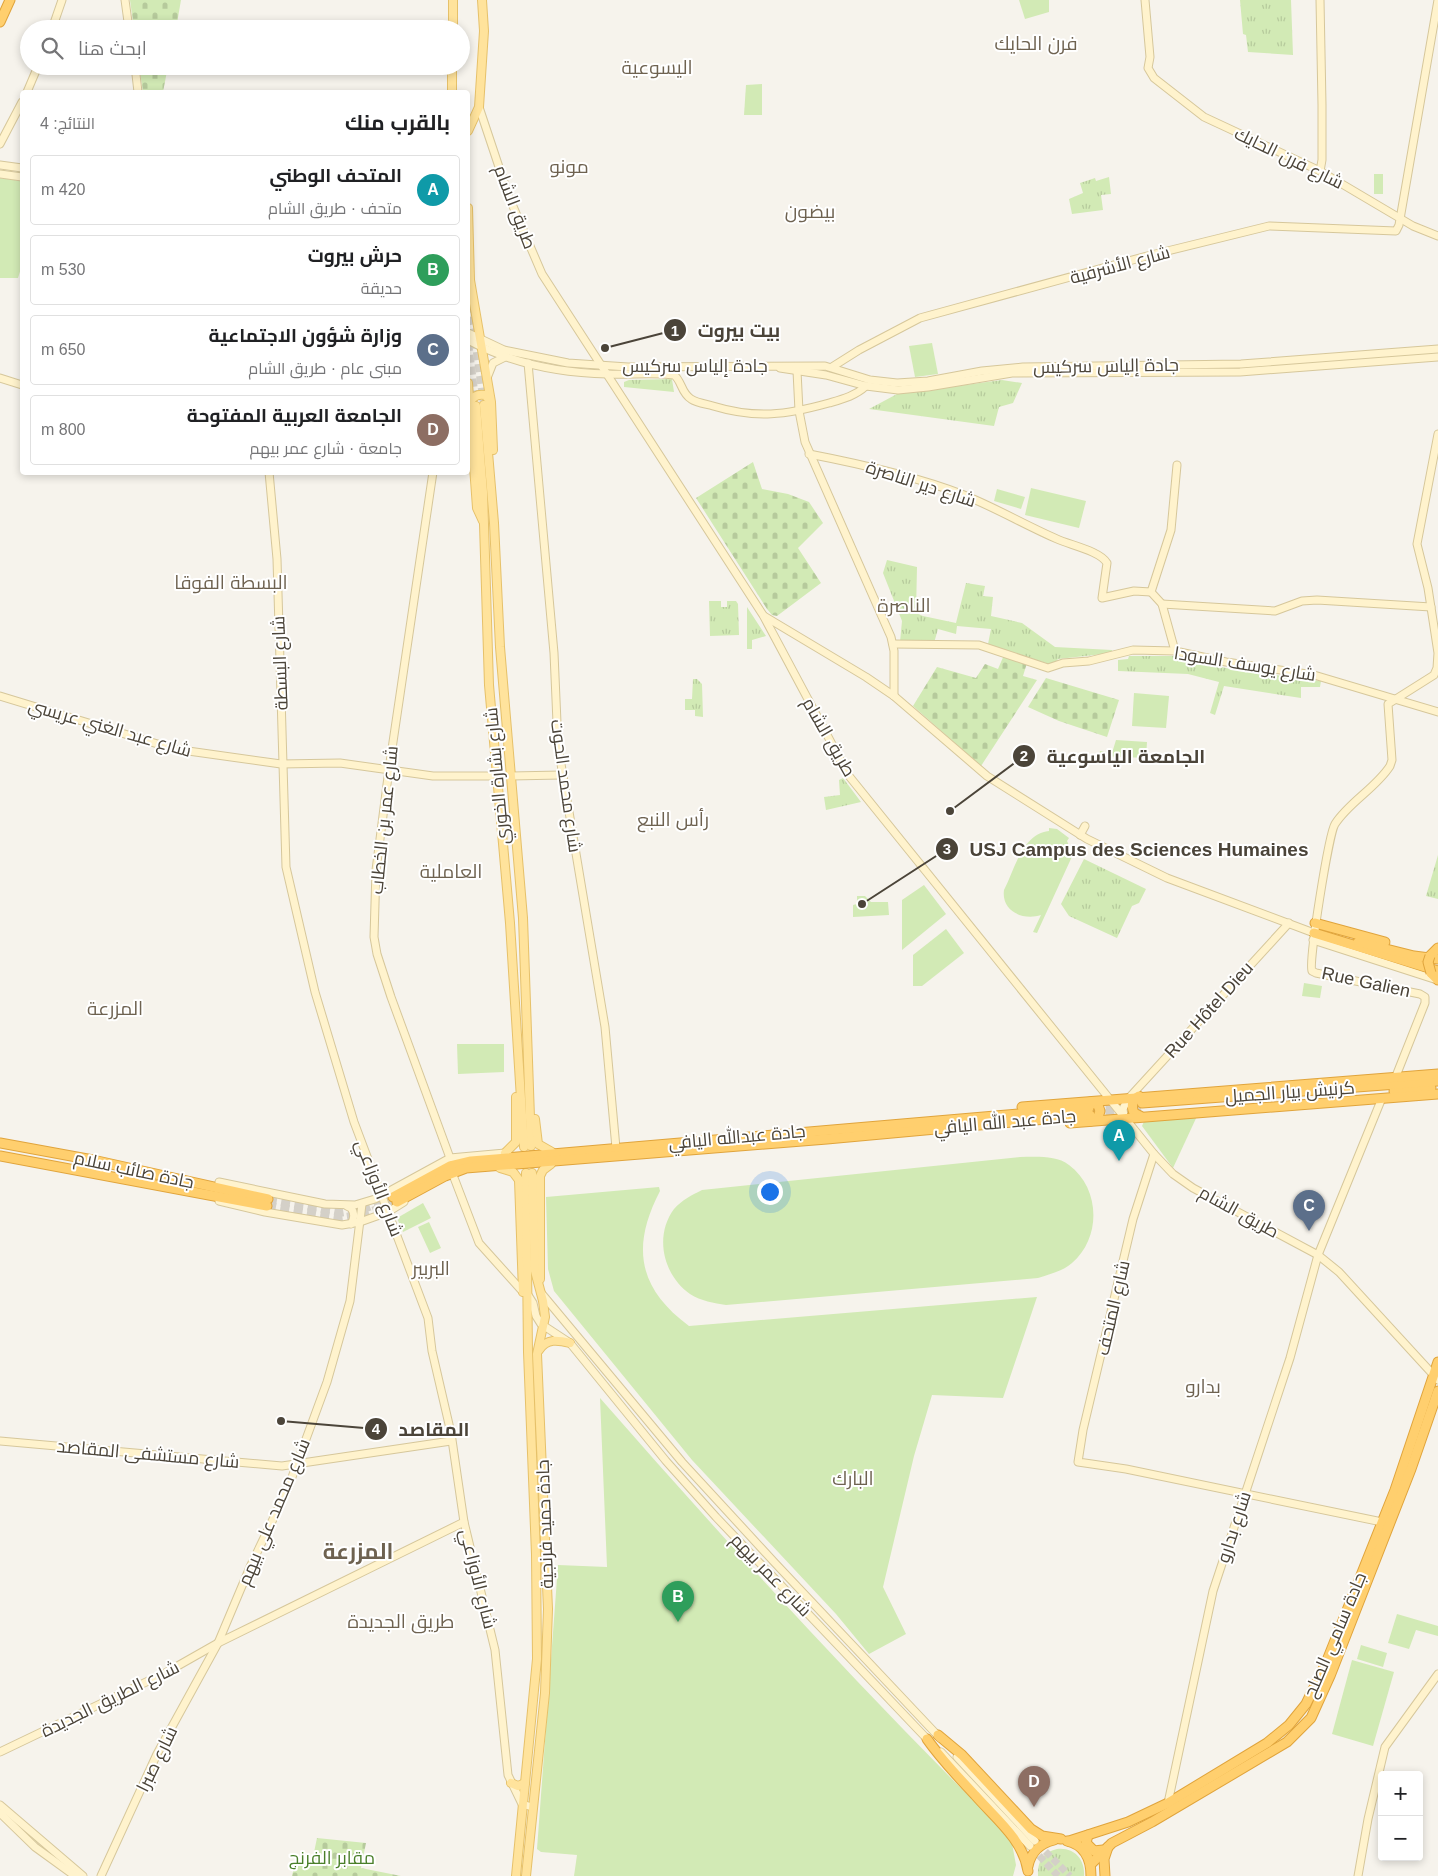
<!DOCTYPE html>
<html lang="ar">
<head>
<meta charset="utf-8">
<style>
  :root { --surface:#fff; --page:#f6f6f6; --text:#202124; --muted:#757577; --line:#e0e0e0; --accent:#0f766e }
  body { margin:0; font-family:Arial,Cairo,sans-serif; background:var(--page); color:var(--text); direction:rtl }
  .controls { position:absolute; right:15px; bottom:15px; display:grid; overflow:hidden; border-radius:5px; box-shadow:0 2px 8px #0003 }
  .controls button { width:45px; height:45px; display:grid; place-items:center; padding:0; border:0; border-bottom:1px solid var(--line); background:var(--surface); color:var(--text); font:25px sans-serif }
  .you { position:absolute; left:769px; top:1191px; width:18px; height:18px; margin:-12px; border:4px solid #fff; border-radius:50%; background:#1a73e8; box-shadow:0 0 0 8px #1a73e833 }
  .badge { display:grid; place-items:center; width:32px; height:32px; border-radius:50%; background:var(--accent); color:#fff; font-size:16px; font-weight:700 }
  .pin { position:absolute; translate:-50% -41px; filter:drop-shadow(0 1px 2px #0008) }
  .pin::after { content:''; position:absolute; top:26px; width:18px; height:15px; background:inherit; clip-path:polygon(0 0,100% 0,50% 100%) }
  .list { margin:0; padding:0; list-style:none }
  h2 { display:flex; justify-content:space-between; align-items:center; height:65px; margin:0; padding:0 20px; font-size:21px }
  h2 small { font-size:16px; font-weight:400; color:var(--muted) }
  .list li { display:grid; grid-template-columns:32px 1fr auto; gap:15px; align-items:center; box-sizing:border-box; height:70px; margin:0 10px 10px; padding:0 10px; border:1px solid var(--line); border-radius:5px }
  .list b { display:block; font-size:19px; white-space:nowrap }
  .list p { margin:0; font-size:16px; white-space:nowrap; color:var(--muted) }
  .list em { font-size:16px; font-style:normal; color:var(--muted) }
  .icon { flex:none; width:28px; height:28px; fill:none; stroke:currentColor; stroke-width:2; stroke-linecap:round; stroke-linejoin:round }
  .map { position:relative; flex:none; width:1438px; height:1876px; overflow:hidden; direction:ltr }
  .search { position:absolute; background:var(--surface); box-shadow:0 2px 8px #0003; left:20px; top:20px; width:450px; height:55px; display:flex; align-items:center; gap:12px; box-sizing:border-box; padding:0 18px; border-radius:28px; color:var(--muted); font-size:19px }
  .panel { position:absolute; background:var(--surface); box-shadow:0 2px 8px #0003; left:20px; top:90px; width:450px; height:385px; border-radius:5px; direction:rtl }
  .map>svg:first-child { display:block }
</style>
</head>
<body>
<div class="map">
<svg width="1438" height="1876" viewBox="0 0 1438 1876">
  <defs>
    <pattern id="grass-tufts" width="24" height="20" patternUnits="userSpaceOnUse" patternTransform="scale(1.25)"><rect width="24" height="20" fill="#d2eab5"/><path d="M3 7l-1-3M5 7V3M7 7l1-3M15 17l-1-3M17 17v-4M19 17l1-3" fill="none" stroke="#b6ca9c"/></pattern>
    <pattern id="cemetery-stones" width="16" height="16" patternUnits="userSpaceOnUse" patternTransform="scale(1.25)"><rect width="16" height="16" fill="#d2eab5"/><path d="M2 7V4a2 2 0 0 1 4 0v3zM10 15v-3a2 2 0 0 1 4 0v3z" fill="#b6ca9c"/></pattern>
  </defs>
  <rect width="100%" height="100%" fill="#f6f3ec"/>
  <!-- grass -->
  <g fill="url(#grass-tufts)">
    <polygon points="1240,0 1291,0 1293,55 1248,52 1246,35 1243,34"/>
    <polygon points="1109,177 1111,194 1101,195 1103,210 1072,214 1069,199 1083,193 1080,183 1095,178 1096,181"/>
    <polygon points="672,379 674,392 624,387 624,382 629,380"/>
    <polygon points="1002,380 1022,383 1013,403 999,407 994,426 869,409 897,394"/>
    <polygon points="887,560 917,567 916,613 923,616 956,623 966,583 985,586 983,596 993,597 991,616 1022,623 1055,647 1112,650 1112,653 1058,659 1055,663 1049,664 988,644 991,629 957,626 956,634 938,629 934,643 900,642 902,621 883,573"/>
    <polygon points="709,601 721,601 721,607 727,607 727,601 736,601 738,604 739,635 710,636"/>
    <polygon points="747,607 766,636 752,640 752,649 747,649"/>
    <polygon points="1129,656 1176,656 1230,669 1321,681 1320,687 1301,687 1301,698 1224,686 1215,715 1210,713 1219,682 1188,674 1118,671 1118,660 1128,659"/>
    <polygon points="693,679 697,679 702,684 703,717 695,716 695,710 685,710 685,699 692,699"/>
    <polygon points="843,778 861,802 826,810 824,797 840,795 839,780"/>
    <polygon points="1438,855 1438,899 1426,896"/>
    <polygon points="1084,859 1146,889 1139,903 1132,906 1117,938 1069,916 1061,904"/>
    <path d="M1057 1849C1074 1847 1085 1859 1084 1876H1038C1037 1862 1043 1852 1057 1849Z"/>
  </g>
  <!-- cemetery -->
  <g fill="url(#cemetery-stones)">
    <polygon points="130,0 181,0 176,29 134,29"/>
    <polygon points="139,66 168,66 163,92 143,92"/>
    <polygon points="753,462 762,489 788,494 809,502 823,523 798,548 821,583 777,616 772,615 767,609 696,498"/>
    <polygon points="1004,655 1027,663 1023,676 1037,680 981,766 913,706 937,667 976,678 985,664 998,669"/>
    <polygon points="1046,678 1119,700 1107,737 1059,721 1028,707"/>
    <polygon points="317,1838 366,1843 361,1868 401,1876 292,1876 296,1859 313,1857"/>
  </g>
  <!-- green -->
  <g fill="#d2eab5">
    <polygon points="1019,0 1049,0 1049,12 1025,19"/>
    <polygon points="762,84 762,115 744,115 746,85"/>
    <rect x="1374" y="174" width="9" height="20"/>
    <polygon points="0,178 22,181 22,265 18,278 0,278"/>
    <polygon points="932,343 938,374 915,377 909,346"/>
    <polygon points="1031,488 1086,501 1079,528 1025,515"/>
    <polygon points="997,489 1025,497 1021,509 994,501"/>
    <polygon points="1134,693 1169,696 1166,728 1132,726"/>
    <polygon points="1116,740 1147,742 1146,758 1099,756 1100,751 1112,753"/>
    <path d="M1049 828 1057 829 1069 838 1067 841 1071 850H1075L1037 933 1033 932 1041 915C1023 921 1001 911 1004 890 1015 869 1022 834 1049 831Z"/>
    <polygon points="924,885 946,914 902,950 902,900"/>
    <polygon points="857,896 865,896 871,902 888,902 889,915 853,917 853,905 857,904"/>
    <polygon points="946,929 964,953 922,986 913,986 913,955"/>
    <polygon points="1304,983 1322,986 1320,998 1302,996"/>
    <polygon points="457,1044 504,1044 504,1072 458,1074"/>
    <polygon points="1198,1114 1173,1168 1142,1126 1145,1119"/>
    <path d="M1020 1157C1036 1157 1056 1155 1069 1165 1100 1188 1102 1237 1072 1263 1063 1271 1050 1274 1038 1278L726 1305C714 1303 701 1301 690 1294 663 1275 654 1236 674 1209 682 1200 692 1195 702 1190Z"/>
    <path d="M659 1187 660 1191C631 1247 638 1288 689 1326L1037 1297 1003 1398 932 1395 914 1456 883 1587 906 1634 869 1654 836 1614 692 1460 554 1291 548 1269 546 1197Z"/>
    <polygon points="423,1203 431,1218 403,1232 397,1218"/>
    <polygon points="429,1222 441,1248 430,1253 418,1227"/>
    <path d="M600 1398C732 1549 868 1697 1011 1838L1016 1865 1013 1876H574L577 1855 541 1852 537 1849 558 1565 607 1567Z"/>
    <polygon points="1397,1614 1438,1626 1438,1636 1416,1630 1409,1649 1388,1643"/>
    <polygon points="1361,1645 1387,1653 1383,1667 1357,1659"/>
    <polygon points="1352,1660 1394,1672 1373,1746 1332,1734"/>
  </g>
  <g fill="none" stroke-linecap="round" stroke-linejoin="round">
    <!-- secondary-tunnel -->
    <g stroke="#d4d0c8" stroke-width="7" stroke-dasharray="7 3.5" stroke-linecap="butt">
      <polyline points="1038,1844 1070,1876"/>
      <polyline points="1032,1848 1058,1876"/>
    </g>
    <!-- primary-tunnel -->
    <g stroke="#d4d0c8" stroke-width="8" stroke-dasharray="8 4" stroke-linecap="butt">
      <polyline points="468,305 474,330 484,405"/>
      <polyline points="468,343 476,406"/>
    </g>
    <!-- highway-tunnel -->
    <g stroke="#d4d0c8" stroke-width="9" stroke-dasharray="9 4.5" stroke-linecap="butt">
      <polyline points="1092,1107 1132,1104"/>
      <polyline points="1092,1115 1142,1110"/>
      <polyline points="268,1199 342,1212 365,1208 393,1197"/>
      <polyline points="267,1206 342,1218 363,1215 397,1202"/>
    </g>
    <defs>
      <g id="secondary">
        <polyline points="125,0 129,29"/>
        <polyline points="1145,0 1150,57 1148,68 1154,78 1204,117 1320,171 1413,226 1438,236"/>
        <polyline points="52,29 62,0"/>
        <polyline points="135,66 138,92"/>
        <polyline points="27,92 38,66"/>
        <polyline points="479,107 509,197 542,274 763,615 849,776 1154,1154 1173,1174 1193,1188 1318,1255 1339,1272 1438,1380"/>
        <polyline points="0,144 22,102"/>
        <polyline points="0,165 22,168"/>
        <polyline points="1320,171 1322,160 1322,105 1320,0"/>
        <polyline points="0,174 22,177"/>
        <polyline points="468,333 504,350 568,363 628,367 825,366 870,380 897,383 928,381 982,371 1023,367 1241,364 1438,349"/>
        <path d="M468 340C510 363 560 373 608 374 630 375 652 372 674 375 682 381 681 393 691 399 697 403 706 404 713 406 756 419 786 415 829 403 843 399 855 396 866 386"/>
        <polyline points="528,363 554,653 558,746 605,1027 616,1148"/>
        <polyline points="832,367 859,350 920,318 1147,256 1269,226 1396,231 1399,225 1438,0"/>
        <polyline points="780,368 826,375 866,386 898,390 928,387 1012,373 1240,372 1438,357"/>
        <polyline points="797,371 799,411 805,442 891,637 894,651 894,696"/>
        <polyline points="0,378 22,385"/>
        <polyline points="487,378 493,363 505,357"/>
        <path d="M809 454C861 464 915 476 964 495 996 508 1025 525 1057 539 1070 545 1100 551 1107 563L1102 598 1134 591 1151 592"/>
        <polyline points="269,472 277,559 286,867 315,992 354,1122 428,1318 432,1351 451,1433 464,1522 495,1650 508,1775 522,1804 532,1807"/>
        <polyline points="433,472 389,769 376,870 374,937 377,954 391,997 450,1158"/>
        <polyline points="1151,592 1171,530 1177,465"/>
        <polyline points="1151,592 1162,604 1175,651"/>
        <polyline points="1162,604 1275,611 1302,601 1317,600 1431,607"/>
        <polyline points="764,616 866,677 894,696 987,776 1087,839 1167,878 1314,933"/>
        <polyline points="893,644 979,645 1048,668 1063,663 1089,661 1133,650 1175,651 1226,662 1314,675 1438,712"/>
        <polyline points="0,696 174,749 281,764 340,763 433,776 497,776"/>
        <polyline points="511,776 561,775"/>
        <polyline points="1080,835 1085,826"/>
        <polyline points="1313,940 1437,980"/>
        <path d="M1396 1076 1425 1003V997L1420 994 1316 973 1312 971C1308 963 1329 833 1335 824 1349 802 1376 788 1390 766L1392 760 1388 704 1434 675 1437 668 1438 653 1428 588 1417 544 1438 434"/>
        <polyline points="1124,1116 1123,1109 1127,1100 1289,923"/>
        <polyline points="1154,1154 1133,1219 1083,1430 1078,1462 1126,1469 1382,1522"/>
        <polyline points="453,1175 479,1243 523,1292"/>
        <polyline points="219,1182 325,1204 355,1205 375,1199 450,1158 505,1153"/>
        <polyline points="219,1201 265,1212 342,1225 360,1222 388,1212 404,1202"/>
        <path d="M347 1206 351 1208C355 1213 354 1219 351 1224"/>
        <polyline points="542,1294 682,1462 775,1563 940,1738"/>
        <polyline points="528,1295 533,1303 536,1316 541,1324 570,1343 666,1461 716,1517 929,1741"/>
        <polyline points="0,1441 282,1466 451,1441"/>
        <polyline points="0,1752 167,1672 218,1643 464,1522"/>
        <polyline points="941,1752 1030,1846"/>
        <polyline points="957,1757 1035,1841"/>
        <polyline points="1168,1803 1213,1591 1290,1358 1318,1255 1382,1098"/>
        <polyline points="0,1805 83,1876"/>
        <polyline points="0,1813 35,1847 75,1876"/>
        <polyline points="101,1876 157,1754 218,1643 250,1567 288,1488 327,1382 350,1301 362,1204"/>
        <polyline points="1358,1876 1368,1819 1385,1747 1438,1674"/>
      </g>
      <g id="primary">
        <polyline points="453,29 453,0"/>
        <polyline points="452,92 452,66"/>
        <polyline points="468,131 479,107 484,31 482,0"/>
        <polyline points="468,208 470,280 491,402 493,450"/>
        <polyline points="468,383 477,508 483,521"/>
        <path d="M470 402C474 395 479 394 485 395L490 401"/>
        <polyline points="484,405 494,523 500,647 523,918 531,1146"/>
        <polyline points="476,406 483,492 489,685 510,923 524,1147"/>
        <polyline points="535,1119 538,1144 552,1152"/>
        <polyline points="505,1153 516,1142 516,1097"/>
        <polyline points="500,1168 513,1172 519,1180 523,1292"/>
        <polyline points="540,1279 540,1176 543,1170 551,1164"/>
        <path d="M539 1350C547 1338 558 1340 570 1343"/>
        <polyline points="511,1783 518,1786 525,1783"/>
        <polyline points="516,1876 537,1659 536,1554 528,1352 526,1173"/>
        <polyline points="526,1876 545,1693 548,1609 537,1354 545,1317 543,1301 535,1271 532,1173"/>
      </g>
      <g id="highway">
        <polyline points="0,22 10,0"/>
        <polyline points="1315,923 1385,942"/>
        <polyline points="1314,933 1438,971"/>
        <polyline points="1358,942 1414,956 1438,959"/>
        <polyline points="1430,956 1438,948"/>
        <polyline points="1431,973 1438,980"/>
        <polyline points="1394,1091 1431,1088"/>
        <path d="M1139 1096C1132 1100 1131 1106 1134 1113L1140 1116"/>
        <polyline points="1090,1102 1098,1105 1100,1111 1098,1117 1091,1121"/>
        <polyline points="1142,1103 1438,1081"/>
        <polyline points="1022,1107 1438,1074"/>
        <polyline points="1070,1123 1438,1094"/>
        <polyline points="0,1143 93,1160 268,1199"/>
        <polyline points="0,1156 267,1206"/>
        <polyline points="393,1197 450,1166 471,1161 1089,1108"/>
        <polyline points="397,1202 445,1176 466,1168 827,1139 1090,1115"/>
        <polyline points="938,1735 962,1755 1031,1829 1042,1836 1061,1839"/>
        <path d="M927 1739C941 1759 958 1777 975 1795 995 1818 1023 1839 1028 1871"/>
        <polyline points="1088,1835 1086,1843 1094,1851 1103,1850"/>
        <path d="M1067 1841C1085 1845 1091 1859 1091 1876"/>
        <polyline points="1069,1841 1128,1822 1168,1803 1267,1743 1289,1725 1306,1704 1326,1663 1395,1490 1438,1362"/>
        <polyline points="1091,1864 1112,1843 1152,1822 1287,1742 1311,1718 1330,1676 1411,1469 1438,1391"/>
        <path d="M1028 1866C1031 1852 1041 1843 1054 1840"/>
        <polyline points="1105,1876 1104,1859 1108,1847"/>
      </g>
    </defs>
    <!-- secondary casing -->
    <use href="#secondary" stroke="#d6c79b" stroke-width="9"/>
    <!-- primary casing -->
    <use href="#primary" stroke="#e6c16a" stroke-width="10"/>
    <!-- highway casing -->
    <use href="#highway" stroke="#e0a43c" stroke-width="11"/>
    <!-- secondary -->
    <use href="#secondary" stroke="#fff3cd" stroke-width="7"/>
    <!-- primary -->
    <use href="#primary" stroke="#ffe39c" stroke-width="8"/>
    <!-- highway -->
    <use href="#highway" stroke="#ffcf6e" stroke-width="9"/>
    <defs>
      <polyline id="highway-bridge" points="1430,956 1428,962 1431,973"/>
    </defs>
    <!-- highway-bridge casing -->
    <use href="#highway-bridge" stroke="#e0a43c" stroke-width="11" stroke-linecap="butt"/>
    <!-- highway-bridge -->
    <use href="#highway-bridge" stroke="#ffcf6e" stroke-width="9"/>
  </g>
  <g text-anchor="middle" stroke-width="4" stroke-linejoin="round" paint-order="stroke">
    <!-- street labels -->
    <g font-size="18" fill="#4b4439" stroke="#fff">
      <text transform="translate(1289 158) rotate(26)" y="6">شارع فرن الحايك</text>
      <text transform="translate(515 207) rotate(69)" y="6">طريق الشام</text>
      <text transform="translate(1120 265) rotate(-15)" y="6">شارع الأشرفية</text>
      <text x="695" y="372">جادة إلياس سركيس</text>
      <text transform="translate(1106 366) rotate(-1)" y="6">جادة إلياس سركيس</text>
      <text transform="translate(921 484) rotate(18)" y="6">شارع دير الناصرة</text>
      <text transform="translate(280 663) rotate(-92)" y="6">شارع البسطة</text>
      <text transform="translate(1245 664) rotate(9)" y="6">شارع يوسف السودا</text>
      <text transform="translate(110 728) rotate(16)" y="6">شارع عبد الغني عريسي</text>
      <text transform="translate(829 737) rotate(60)" y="6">طريق الشام</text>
      <text transform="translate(497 776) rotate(-95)" y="6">شارع بشارة الخوري</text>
      <text transform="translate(566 786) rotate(82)" y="6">شارع محمد الحوت</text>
      <text transform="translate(384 820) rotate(-84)" y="6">شارع عمر بن الخطاب</text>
      <text transform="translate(1366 982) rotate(12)" y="6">Rue Galien</text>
      <text transform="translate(1209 1010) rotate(-48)" y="6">Rue Hôtel Dieu</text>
      <text transform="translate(1290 1092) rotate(-4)" y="6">كرنيش بيار الجميل</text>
      <text transform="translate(1005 1122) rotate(-5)" y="6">جادة عبد الله اليافي</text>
      <text transform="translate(737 1137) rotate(-5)" y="6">جادة عبدالله اليافي</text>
      <text transform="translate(134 1170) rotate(12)" y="6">جادة صائب سلام</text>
      <text transform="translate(379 1188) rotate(69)" y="6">شارع الأوزاعي</text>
      <text transform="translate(1239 1212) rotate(29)" y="6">طريق الشام</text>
      <text transform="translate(1113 1308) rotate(-77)" y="6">شارع المتحف</text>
      <text transform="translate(148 1454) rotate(5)" y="6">شارع مستشفى المقاصد</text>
      <text transform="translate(274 1512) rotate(-67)" y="6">شارع محمد علي بيهم</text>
      <text transform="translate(545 1524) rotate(-92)" y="6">جادة حميد فرنجية</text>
      <text transform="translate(1234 1527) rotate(-72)" y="6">شارع بدارو</text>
      <text transform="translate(771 1575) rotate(46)" y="6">شارع عمر بيهم</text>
      <text transform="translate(478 1579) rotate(76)" y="6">شارع الأوزاعي</text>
      <text transform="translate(1335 1635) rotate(-67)" y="6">جادة سامي الصلح</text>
      <text transform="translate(110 1699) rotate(-26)" y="6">شارع الطريق الجديدة</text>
      <text transform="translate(157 1759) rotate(-64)" y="6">شارع صبرا</text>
    </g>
    <!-- park labels -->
    <g font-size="18" fill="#4a7f2a" stroke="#fff">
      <text x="332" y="1864">مقابر الفرنج</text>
    </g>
    <!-- neighbourhood labels -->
    <g font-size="19" fill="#6e6250" stroke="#fff">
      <text x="1036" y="50">فرن الحايك</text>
      <text x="657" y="74">اليسوعية</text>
      <text x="569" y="173">مونو</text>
      <text x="810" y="218">بيضون</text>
      <text x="231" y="589">البسطة الفوقا</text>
      <text x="904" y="612">الناصرة</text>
      <text x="673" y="826">رأس النبع</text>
      <text x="451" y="878">العاملية</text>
      <text x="115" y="1015">المزرعة</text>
      <text x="431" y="1275">البربير</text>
      <text x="1203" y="1393">بدارو</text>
      <text x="853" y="1485">البارك</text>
      <text x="401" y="1628">طريق الجديدة</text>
    </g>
    <!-- district labels -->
    <g font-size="22" font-weight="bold" fill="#6e6250" stroke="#fff">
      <text x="358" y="1559">المزرعة</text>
    </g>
  </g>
  <!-- callouts -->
  <path fill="none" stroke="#4b4439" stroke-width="2" d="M605 348L675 330M950 811L1024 756M862 904L947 849M281 1421L376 1429"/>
  <g fill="#4b4439" stroke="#fff" stroke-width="2">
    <circle cx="605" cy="348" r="5"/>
    <circle cx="950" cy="811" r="5"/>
    <circle cx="862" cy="904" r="5"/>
    <circle cx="281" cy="1421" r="5"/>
    <circle cx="675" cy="330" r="12"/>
    <circle cx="1024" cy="756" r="12"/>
    <circle cx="947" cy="849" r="12"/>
    <circle cx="376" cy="1429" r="12"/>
  </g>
  <g font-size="15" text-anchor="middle" font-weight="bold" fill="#fff">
    <text x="675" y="336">1</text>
    <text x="1024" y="761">2</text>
    <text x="947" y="854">3</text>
    <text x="376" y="1434">4</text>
  </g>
  <g font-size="19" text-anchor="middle" font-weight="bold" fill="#4b4439" stroke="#fff" stroke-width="4" stroke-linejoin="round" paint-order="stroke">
    <text x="739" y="337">بيت بيروت</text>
    <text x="1126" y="763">الجامعة الياسوعية</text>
    <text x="1139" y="856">USJ Campus des Sciences Humaines</text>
    <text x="434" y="1436">المقاصد</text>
  </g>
</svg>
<div class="controls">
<button>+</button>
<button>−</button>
</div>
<div class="you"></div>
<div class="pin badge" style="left:1119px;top:1161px;background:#0f9aa8">A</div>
<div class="pin badge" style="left:678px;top:1622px;background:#2e9e5b">B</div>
<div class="pin badge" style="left:1309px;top:1231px;background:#5c6f8a">C</div>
<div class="pin badge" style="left:1034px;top:1807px;background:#8d6e63">D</div>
<div class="search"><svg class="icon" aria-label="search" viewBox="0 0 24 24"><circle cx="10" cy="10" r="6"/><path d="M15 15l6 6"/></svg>ابحث هنا</div>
<section class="panel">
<h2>بالقرب منك<small>النتائج: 4</small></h2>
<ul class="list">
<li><span class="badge" style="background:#0f9aa8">A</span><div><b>المتحف الوطني</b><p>متحف · طريق الشام</p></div><em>420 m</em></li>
<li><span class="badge" style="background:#2e9e5b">B</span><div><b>حرش بيروت</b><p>حديقة</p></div><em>530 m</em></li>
<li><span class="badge" style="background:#5c6f8a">C</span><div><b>وزارة شؤون الاجتماعية</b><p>مبنى عام · طريق الشام</p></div><em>650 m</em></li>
<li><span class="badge" style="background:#8d6e63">D</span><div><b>الجامعة العربية المفتوحة</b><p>جامعة · شارع عمر بيهم</p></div><em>800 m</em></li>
</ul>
</section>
</div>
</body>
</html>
